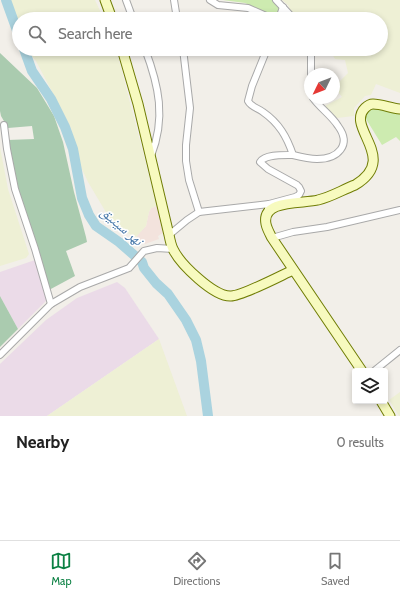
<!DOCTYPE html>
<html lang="en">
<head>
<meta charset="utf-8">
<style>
  :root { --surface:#fff; --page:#f2f2f2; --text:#222; --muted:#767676; --line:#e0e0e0; --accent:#0b8043 }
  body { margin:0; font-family:Cabin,"Noto Naskh Arabic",sans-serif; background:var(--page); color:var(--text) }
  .controls { position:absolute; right:12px; bottom:12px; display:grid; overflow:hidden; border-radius:4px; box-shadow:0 2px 6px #0003 }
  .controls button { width:36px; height:36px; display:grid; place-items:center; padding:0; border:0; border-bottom:1px solid var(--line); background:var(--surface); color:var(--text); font:20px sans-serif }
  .compass { position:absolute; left:304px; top:68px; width:36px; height:36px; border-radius:50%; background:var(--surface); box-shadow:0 2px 6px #0003; rotate:227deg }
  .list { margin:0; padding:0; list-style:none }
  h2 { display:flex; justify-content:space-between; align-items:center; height:52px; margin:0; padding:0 16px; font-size:17px }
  h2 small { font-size:13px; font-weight:400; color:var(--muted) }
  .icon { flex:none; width:22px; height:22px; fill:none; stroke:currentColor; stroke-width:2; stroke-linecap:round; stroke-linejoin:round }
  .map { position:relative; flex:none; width:400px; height:416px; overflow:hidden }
  .search { position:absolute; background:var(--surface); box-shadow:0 2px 6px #0003; left:12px; right:12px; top:12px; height:44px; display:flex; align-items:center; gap:10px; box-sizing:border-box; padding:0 14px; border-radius:22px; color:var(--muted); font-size:15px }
  .sheet { height:124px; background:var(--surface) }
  nav { display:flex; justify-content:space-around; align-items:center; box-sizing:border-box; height:56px; border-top:1px solid var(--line); background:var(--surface); font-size:11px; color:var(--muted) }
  nav a { display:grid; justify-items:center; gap:2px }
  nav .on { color:var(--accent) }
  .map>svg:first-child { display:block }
</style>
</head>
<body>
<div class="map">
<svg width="400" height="416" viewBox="0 0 400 416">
  <rect width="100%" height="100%" fill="#f2efe9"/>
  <!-- industrial -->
  <g fill="#ebdbe8">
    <polygon points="35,260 48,299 18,329 0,296 0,272"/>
    <polygon points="117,282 125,288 159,339 47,416 0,416 0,364 46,320 77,298"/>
  </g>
  <!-- military -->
  <polygon fill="#f3e3dd" points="157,206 163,233 158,236 159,239 145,244 136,237 146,226 149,212 151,208"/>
  <!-- farmland -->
  <g fill="#eef0d5">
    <polygon points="11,0 95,0 104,19 19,19 19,22 10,4"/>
    <polygon points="282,0 400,0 400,93 376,84 371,95 365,96 354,108 354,116 337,118 325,106 342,97 334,87 348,73 345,60 335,59 332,54 315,53 314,49 381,49 381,19 299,19 291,12 288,5"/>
    <polygon points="29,49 116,49 157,206 151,208 149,212 146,226 136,237 121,230 107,214 88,182 79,163 71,128 36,61 30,54"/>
    <polygon points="0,147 8,189 29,254 26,258 0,266"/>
    <polygon points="159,339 187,416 47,416"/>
    <polygon points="400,392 400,416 399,416 389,400"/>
  </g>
  <!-- grass -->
  <g fill="#cdebb0">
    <polygon points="223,0 273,0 280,8 275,17 245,3"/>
    <polygon points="370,107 400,111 400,141 396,137 382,145 366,119 365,114"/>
  </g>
  <!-- cemetery -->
  <g fill="#aacbaf">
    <polygon points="0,53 37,88 54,116 63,142 74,192 86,237 87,242 66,251 75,276 49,290 18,192 8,140 34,139 32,126 8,128 1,116 0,111"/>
    <polygon points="0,296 18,329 0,347"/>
  </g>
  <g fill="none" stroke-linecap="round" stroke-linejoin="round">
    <!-- river -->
    <g stroke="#aad3df" stroke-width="10">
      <polyline points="6,0 19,36"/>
      <polyline points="24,49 32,71 51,99 65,127 73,149 82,198 89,215 96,226 119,242 142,262 144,268 156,283 168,294 186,320 196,340 201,361 208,416"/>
    </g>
    <defs>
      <g id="street">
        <polyline points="126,0 133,19"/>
        <polyline points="174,0 177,19"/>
        <polyline points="210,0 218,5 248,8 273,19"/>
        <polyline points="276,0 294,19"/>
        <polyline points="279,19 283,7"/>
        <path d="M145 49C159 86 166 118 151 156"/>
        <polyline points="183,49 190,108 186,145 186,161 189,180 199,212"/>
        <polyline points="311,49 311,74"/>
        <polyline points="4,125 7,149 15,189 35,249 51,304"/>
        <path d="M293 155C301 157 309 159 317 159 338 159 352 145 338 126 331 115 320 108 313 98"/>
        <path d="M267 214 269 204 295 197 299 195 301 191 299 187 297 185 268 169 260 162C265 154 284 155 293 155 287 137 279 123 263 112 258 108 251 107 248 101L252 86 267 49"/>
        <polyline points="169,235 187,220 199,212 269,204"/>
        <polyline points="272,238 293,232 327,227 400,210"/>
        <polyline points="0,355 51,304 80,287 129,268 144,251 157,248 173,249"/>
        <polyline points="374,371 400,350"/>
      </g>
      <g id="secondary">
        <polyline points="105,0 112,19"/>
        <path d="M122 49 138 104 169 235C170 240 171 245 173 249 180 264 214 297 231 296 242 296 280 276 293 270"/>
        <path d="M362 371 272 238C270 234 267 229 266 224 261 199 303 204 318 200 331 197 342 190 355 185 400 158 345 128 365 108 367 106 370 104 373 104 381 104 391 108 400 109"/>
        <polyline points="381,401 390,416"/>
      </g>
    </defs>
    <!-- street casing -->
    <use href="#street" stroke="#a9a9a9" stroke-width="8"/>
    <!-- secondary casing -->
    <use href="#secondary" stroke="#707d05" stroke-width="11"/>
    <!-- street -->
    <use href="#street" stroke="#fff" stroke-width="6"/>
    <!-- secondary -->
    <use href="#secondary" stroke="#f7fabf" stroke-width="9"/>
  </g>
  <g text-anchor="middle" stroke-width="3" stroke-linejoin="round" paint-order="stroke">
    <!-- water labels -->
    <g font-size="14" font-style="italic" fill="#4a7aab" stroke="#fff">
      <text transform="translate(122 226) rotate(41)" y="5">نهر سينيق</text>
    </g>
  </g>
</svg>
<div class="controls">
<button><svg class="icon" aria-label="layers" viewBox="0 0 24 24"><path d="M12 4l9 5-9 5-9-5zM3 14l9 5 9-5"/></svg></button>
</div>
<svg class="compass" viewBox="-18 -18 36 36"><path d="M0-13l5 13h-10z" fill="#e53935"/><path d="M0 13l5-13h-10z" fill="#767676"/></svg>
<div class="search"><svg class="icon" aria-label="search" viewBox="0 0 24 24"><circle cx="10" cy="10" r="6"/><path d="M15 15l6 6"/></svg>Search here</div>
</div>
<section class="sheet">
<h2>Nearby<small>0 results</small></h2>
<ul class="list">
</ul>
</section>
<nav>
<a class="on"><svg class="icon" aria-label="map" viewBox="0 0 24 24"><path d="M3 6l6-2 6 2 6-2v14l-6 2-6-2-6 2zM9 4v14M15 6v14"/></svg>Map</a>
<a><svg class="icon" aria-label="directions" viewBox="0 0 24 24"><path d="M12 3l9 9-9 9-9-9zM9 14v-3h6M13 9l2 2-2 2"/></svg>Directions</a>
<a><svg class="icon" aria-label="saved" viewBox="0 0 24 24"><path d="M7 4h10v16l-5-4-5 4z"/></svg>Saved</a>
</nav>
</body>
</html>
